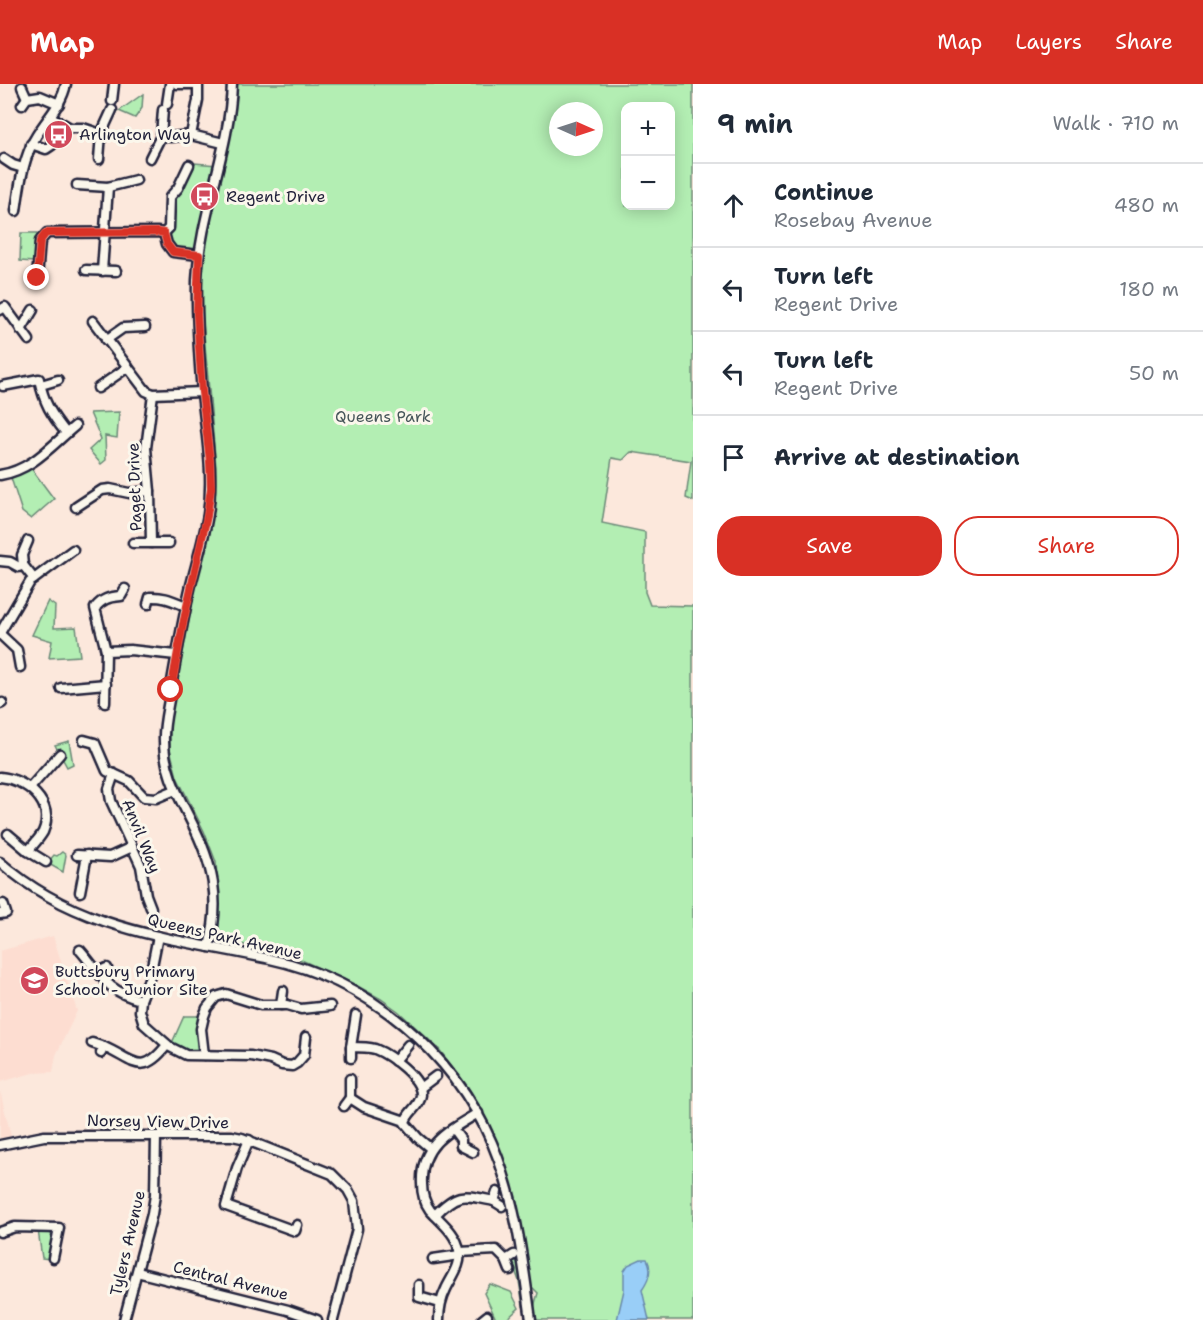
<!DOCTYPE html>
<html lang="en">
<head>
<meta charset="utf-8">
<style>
  :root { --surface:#fff; --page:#f2f2f3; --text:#1f2937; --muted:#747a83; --line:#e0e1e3; --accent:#d93025 }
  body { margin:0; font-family:"Shantell Sans",sans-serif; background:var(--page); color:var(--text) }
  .controls { position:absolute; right:18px; top:18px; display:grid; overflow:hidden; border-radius:12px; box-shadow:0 3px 15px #0003 }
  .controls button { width:54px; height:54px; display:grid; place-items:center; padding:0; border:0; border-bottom:2px solid var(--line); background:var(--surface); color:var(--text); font:30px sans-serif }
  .compass { position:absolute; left:549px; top:18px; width:54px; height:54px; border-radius:50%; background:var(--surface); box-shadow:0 3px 15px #0003; rotate:93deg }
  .stop { position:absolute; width:18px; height:18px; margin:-14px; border:4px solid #d93025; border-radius:50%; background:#fff }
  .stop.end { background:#d93025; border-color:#fff; box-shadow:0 2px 6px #0008 }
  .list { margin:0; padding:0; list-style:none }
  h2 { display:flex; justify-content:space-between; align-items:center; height:78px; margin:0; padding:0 24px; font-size:26px }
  h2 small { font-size:20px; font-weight:400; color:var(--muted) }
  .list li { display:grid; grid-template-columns:39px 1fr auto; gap:18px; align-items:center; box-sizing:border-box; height:84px; padding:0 24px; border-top:2px solid var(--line) }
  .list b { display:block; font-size:22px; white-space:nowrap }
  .list p { margin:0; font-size:20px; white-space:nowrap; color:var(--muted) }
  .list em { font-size:20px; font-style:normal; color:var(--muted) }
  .actions { display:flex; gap:12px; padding:18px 24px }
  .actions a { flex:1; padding:14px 0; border:2px solid var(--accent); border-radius:24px; text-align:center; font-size:21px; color:var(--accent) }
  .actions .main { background:var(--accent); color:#fff }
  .icon { flex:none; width:33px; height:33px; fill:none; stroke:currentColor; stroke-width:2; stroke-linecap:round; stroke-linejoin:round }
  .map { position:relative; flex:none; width:693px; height:1236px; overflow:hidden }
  header { display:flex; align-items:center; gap:36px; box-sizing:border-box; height:84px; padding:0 30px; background:var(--accent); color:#fff }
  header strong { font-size:28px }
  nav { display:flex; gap:33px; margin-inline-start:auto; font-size:21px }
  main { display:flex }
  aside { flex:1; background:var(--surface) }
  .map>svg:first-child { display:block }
</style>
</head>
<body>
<header>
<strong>Map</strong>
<nav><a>Map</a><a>Layers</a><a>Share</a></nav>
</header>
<main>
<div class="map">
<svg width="693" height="1236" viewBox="0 0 693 1236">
  <rect width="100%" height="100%" fill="#fce8dc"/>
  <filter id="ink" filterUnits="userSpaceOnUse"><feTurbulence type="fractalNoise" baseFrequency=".0167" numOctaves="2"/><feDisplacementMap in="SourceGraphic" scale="12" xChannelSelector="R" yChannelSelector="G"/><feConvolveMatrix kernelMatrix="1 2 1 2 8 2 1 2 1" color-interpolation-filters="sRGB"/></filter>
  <g filter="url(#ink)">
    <!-- built -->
    <g fill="#fdddd1">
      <polygon points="53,852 77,927 56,971 53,988 33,989 0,998 0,867"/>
      <polygon points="0,1007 11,1052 0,1055"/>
    </g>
    <!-- green -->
    <g fill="#b3eeb3" stroke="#6a8877" stroke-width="1.5" fill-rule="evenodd">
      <path d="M234 0H693V417L686 414 691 377 631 368 623 376 612 374 602 439 645 448V508L650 521 693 522V1236H536L534 1223 538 1209 531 1202 516 1121 496 1059 483 1029 468 1003 438 964 398 927 381 915 352 899 297 874 262 864 222 857 216 845 219 834 216 778 204 747 177 693 170 665V635L195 505 210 449 216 406V383L201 217 203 173ZM626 22H670V122H626ZM558 27H594V63H558Z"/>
      <polygon points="143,10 142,24 135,34 119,27"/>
      <polygon points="194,79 217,81 199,171 173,168 166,153 174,114"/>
      <polygon points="21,149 37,149 34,178 20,177"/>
      <polygon points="119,328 117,354 105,352 106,376 101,380 89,366 101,355 90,329"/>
      <polygon points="31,384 54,415 31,435 22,428 11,394"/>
      <polygon points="48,517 55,522 54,544 76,543 80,572 49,574 52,557 32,551"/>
      <polygon points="69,657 73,680 67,683 55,661"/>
      <polygon points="62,768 66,771 63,788 47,779 54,771 57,772"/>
      <polygon points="184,932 200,932 196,944 199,967 187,968 172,959"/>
      <polygon points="38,1146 48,1146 54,1154 49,1175 42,1174"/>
      <polygon points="516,1160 527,1218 523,1222 519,1197 512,1178 516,1173"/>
      <polygon points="490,1200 511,1208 519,1224 506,1236 492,1236 495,1233 484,1209"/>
    </g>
    <!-- water -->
    <path fill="#99cef7" stroke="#6989ac" stroke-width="1.5" d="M641 1175H647C653 1186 649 1196 642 1206L649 1236H617L624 1206V1187L628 1181Z"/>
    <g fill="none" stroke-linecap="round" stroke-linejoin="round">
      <defs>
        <g id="minor">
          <polyline points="177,0 196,0"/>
          <polyline points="22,3 27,14"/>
          <polyline points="112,17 114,0"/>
          <polyline points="167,20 170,0"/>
          <polyline points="22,21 27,14 40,12 59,20"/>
          <polyline points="51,33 70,44 83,44 101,50"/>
          <polyline points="191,51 198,16 198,0"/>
          <polyline points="161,52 171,53 191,51 223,59"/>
          <polyline points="31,60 46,65 52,61 52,49 45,40"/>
          <polyline points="150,74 161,52 163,26"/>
          <polyline points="4,75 13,81 23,84"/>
          <polyline points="99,75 101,50 112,26"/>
          <polyline points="77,101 108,103 136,96"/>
          <path d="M16 127C19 105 22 82 31 62 41 39 61 25 66 0"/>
          <polyline points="164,149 169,144 170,113 178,104 189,81"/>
          <polyline points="86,186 116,187"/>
          <polyline points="102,187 108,103"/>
          <polyline points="37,194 40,157 47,149 157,148 164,149 167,160 173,168 199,171"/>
          <polyline points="0,226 5,223 29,256"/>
          <polyline points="93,237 146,307 153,310 202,308"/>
          <polyline points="21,246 33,226"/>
          <polyline points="106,256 123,244 145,243"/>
          <polyline points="41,301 58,296"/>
          <path d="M3 302 39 295C44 319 51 330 66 349"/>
          <polyline points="98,304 128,283"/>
          <path d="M0 391C32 386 52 361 75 342"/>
          <polyline points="76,423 102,406 110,405 129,409 150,407"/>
          <polyline points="133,459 169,459"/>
          <polyline points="151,459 150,407 146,364 153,310"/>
          <polyline points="0,477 10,478 19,483 23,481 34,495"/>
          <polyline points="23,481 22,471 28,457"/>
          <path d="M148 520 150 513C164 512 173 517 186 522"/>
          <polyline points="0,549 30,498 73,466"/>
          <polyline points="0,550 17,566 20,583"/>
          <path d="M106 567 95 524C102 515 109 513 121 512L125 505"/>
          <polyline points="61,604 106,600"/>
          <polyline points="105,619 106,567 130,566 176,571"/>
          <polyline points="0,620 2,619"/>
          <polyline points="84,656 95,659 107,687 129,697 144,713 156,714 175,706"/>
          <polyline points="114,690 109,705 111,717 141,782 146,811 151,824"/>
          <path d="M0 693C26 695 56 719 43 748 39 755 33 761 28 767L46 778"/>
          <polyline points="30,704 60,670"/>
          <polyline points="8,750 28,767"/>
          <polyline points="77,771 110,773 132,763"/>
          <path d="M0 778C78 847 173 854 270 875 368 896 453 968 492 1059 516 1115 523 1177 531 1236"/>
          <polyline points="80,808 87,771"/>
          <polyline points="0,830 6,829 3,820"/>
          <polyline points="158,852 150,892 141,916 140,927 144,940 170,963 186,971 251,972 271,976 282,981 292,982 297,979 304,971 306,953"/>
          <path d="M209 863C221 815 213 780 191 737 178 711 164 687 164 657 163 639 169 621 171 603 177 569 183 534 191 501 197 477 204 454 208 430 214 389 206 350 202 309 199 271 196 233 197 196 200 130 230 65 232 0"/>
          <path d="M80 866C102 891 105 907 141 916"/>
          <polyline points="98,888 107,884"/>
          <polyline points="281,921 283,907"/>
          <polyline points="92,959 104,963"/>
          <polyline points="351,963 356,931"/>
          <path d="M101 969 104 963C134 976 141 994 167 961"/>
          <polyline points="204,971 201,945 204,932 207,924 216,913 226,910 261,921 287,921 301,925 330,922"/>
          <path d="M351 974V963C359 963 368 963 375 965 390 971 422 994 421 1011 420 1023 406 1029 405 1039L418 1054 430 1064"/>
          <polyline points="395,977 408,961"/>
          <polyline points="350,995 350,1014 364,1023 405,1037"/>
          <polyline points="420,1004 436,992"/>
          <polyline points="344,1022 350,1014"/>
          <polyline points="453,1045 461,1056 461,1062 473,1068"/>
          <polyline points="249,1056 237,1084 226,1122 295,1147 297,1141"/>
          <polyline points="0,1061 44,1052 232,1052 242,1054 332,1090 348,1106 354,1117 357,1145 333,1236"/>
          <polyline points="494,1117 502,1122"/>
          <path d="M435 1131C458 1107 464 1111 494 1117L497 1108"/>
          <polyline points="0,1148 15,1143 59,1144 53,1174"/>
          <polyline points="460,1168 496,1166 506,1176 514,1171"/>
          <polyline points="433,1175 460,1171"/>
          <polyline points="506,1176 510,1186"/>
          <polyline points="137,1188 288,1226 317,1236"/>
          <polyline points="419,1201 419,1213 440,1219"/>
          <polyline points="124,1236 152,1130 155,1111 156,1052"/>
          <path d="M439 1236C439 1225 441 1215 446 1205 452 1192 462 1181 459 1166 457 1150 441 1138 430 1126 424 1118 422 1109 422 1100 420 1061 448 1047 478 1029"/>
          <polyline points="482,1236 487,1232"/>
        </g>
      </defs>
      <!-- minor casing -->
      <use href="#minor" stroke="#22223b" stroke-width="13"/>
      <!-- minor -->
      <use href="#minor" stroke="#fbf7ec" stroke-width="8"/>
    </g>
  </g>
  <g fill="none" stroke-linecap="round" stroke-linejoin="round" filter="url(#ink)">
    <!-- route -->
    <polyline stroke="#d93025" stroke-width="8" points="37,194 40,157 46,149 157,148 164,149 167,160 173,168 199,171 197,230 202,308 210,377 211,404 207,432 183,540 171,606"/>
  </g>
  <!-- icons -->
  <defs>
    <symbol id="bus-disc" viewBox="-11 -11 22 22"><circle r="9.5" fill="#d1495b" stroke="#fbf7ec"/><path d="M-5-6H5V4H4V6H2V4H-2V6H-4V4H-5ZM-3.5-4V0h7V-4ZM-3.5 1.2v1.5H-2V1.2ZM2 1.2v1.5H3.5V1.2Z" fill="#fff"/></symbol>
    <symbol id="school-disc" viewBox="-11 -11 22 22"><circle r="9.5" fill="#d1495b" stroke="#fbf7ec"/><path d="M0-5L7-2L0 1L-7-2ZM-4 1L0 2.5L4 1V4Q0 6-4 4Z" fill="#fff"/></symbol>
  </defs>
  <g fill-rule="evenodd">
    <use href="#bus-disc" x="42" y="34" width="33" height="33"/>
    <use href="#bus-disc" x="188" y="96" width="33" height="33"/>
    <use href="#school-disc" x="18" y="880" width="33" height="33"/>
  </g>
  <g text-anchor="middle" stroke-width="6" stroke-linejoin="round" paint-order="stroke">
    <!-- poi labels -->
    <g font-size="16" fill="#22223b" stroke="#fbf7ec" text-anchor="start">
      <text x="79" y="56">Arlington Way</text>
      <text x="226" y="118">Regent Drive</text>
      <text x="55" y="893">Buttsbury Primary<tspan x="55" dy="18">School - Junior Site</tspan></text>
    </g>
    <!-- park labels -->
    <g font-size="16" fill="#465559" stroke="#fbf7ec">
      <text x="383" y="338">Queens Park</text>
    </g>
    <!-- street labels -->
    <g font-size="16" fill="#22223b" stroke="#fbf7ec">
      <text transform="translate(134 403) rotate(-92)" y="6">Paget Drive</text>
      <text transform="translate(142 752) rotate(68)" y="6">Anvil Way</text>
      <text transform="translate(225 852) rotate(13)" y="6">Queens Park Avenue</text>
      <text transform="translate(158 1037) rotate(1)" y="6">Norsey View Drive</text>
      <text transform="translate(127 1159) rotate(-77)" y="6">Tylers Avenue</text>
      <text transform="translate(231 1196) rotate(14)" y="6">Central Avenue</text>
    </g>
  </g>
</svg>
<div class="controls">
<button>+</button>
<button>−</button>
</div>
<svg class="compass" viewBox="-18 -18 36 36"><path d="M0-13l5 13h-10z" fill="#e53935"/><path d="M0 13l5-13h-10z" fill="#747a83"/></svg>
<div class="stop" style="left:171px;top:606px"></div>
<div class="stop end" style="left:37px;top:194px"></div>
</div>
<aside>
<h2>9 min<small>Walk · 710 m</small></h2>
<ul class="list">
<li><svg class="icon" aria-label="ahead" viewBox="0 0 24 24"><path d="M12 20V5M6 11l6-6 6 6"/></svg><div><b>Continue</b><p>Rosebay Avenue</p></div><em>480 m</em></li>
<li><svg class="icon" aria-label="left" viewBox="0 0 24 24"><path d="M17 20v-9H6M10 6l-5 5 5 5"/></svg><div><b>Turn left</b><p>Regent Drive</p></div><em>180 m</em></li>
<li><svg class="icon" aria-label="left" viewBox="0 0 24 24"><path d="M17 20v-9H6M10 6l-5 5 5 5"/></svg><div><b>Turn left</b><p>Regent Drive</p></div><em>50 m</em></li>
<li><svg class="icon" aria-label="arrive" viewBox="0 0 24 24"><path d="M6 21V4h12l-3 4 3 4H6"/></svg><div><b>Arrive at destination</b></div></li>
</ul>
<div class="actions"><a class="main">Save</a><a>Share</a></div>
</aside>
</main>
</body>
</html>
